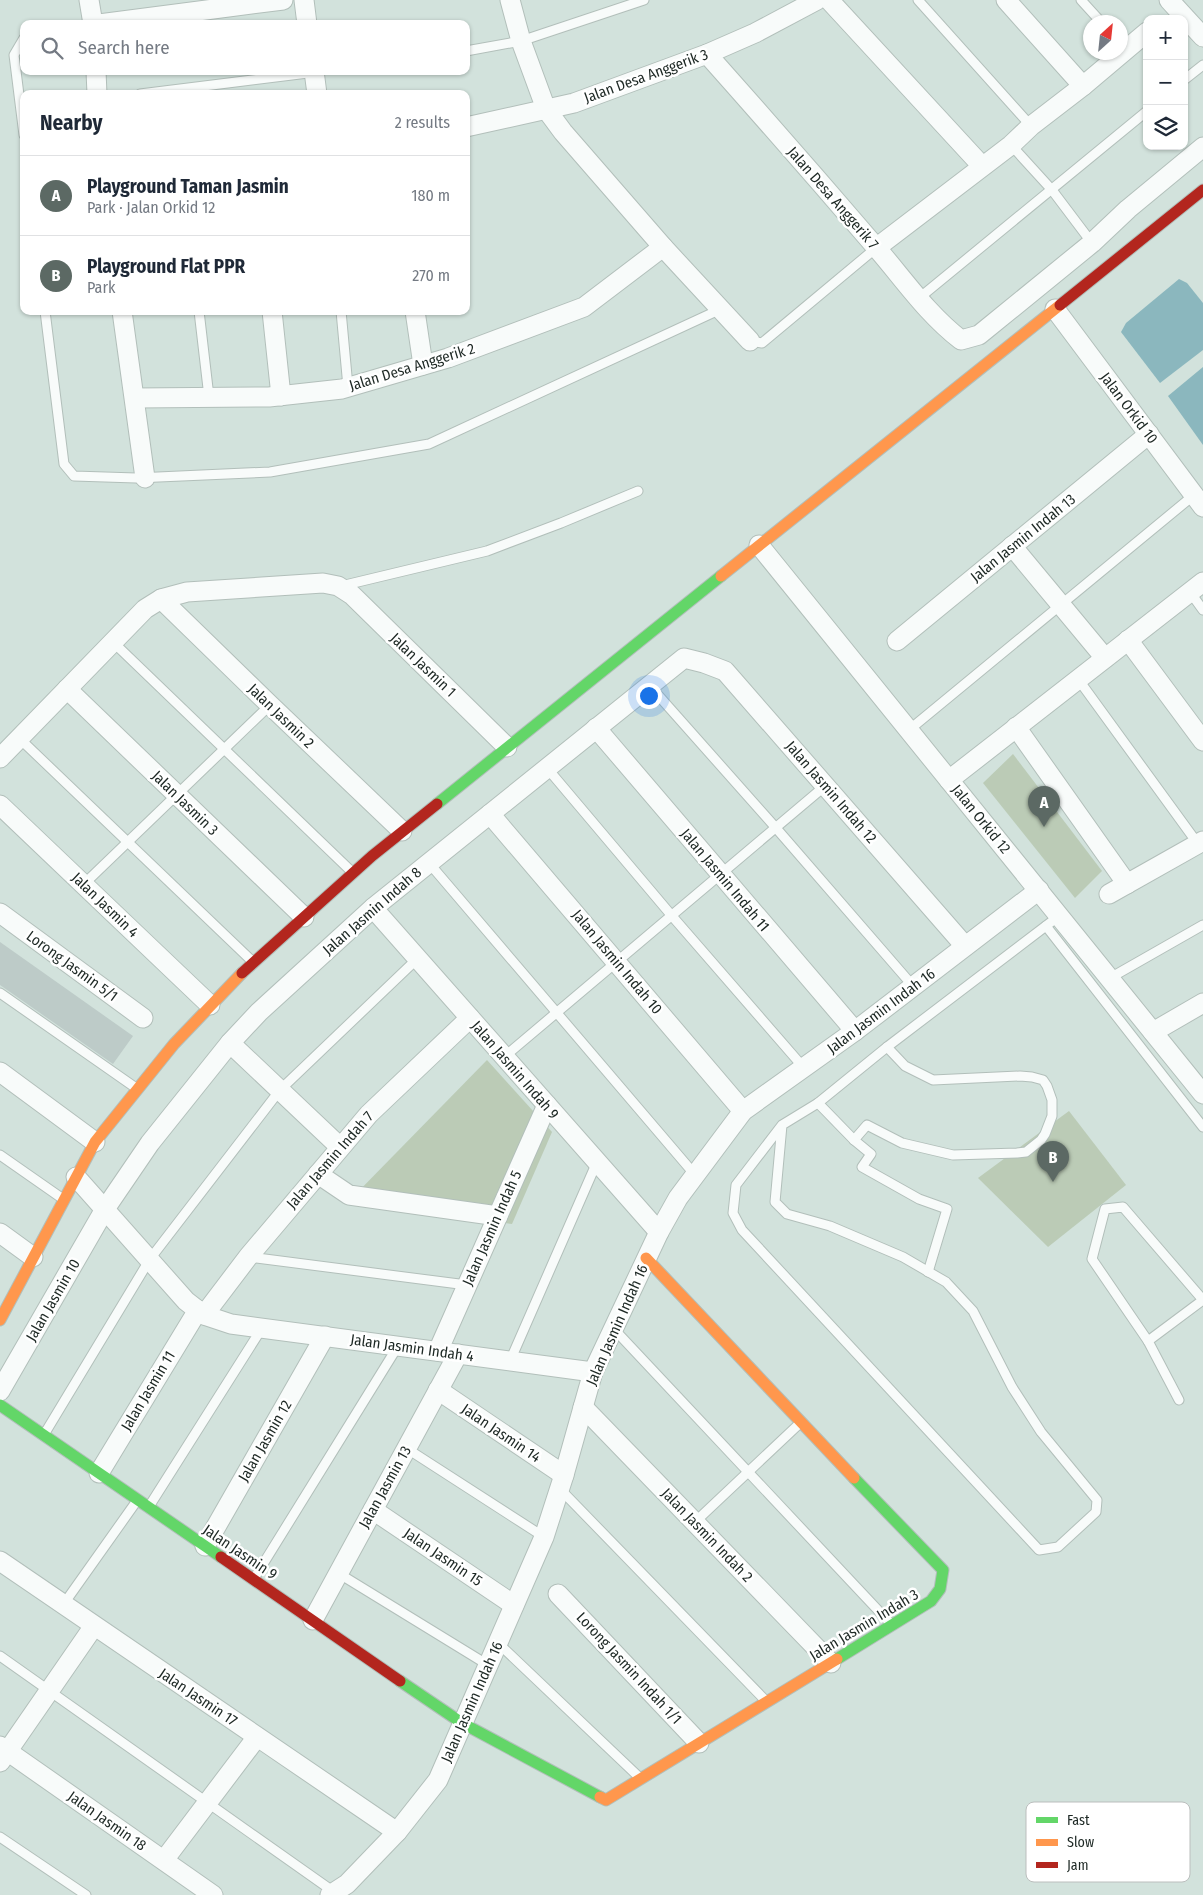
<!DOCTYPE html>
<html lang="en">
<head>
<meta charset="utf-8">
<style>
  :root { --surface:#fff; --page:#f6f6f7; --text:#1f2937; --muted:#747a83; --line:#e0e1e3; --accent:#5c6964 }
  body { margin:0; font-family:"Fira Sans Condensed",sans-serif; background:var(--page); color:var(--text) }
  .controls { position:absolute; right:15px; top:15px; display:grid; overflow:hidden; border-radius:10px; box-shadow:0 1px 4px #0004 }
  .controls button { width:45px; height:45px; display:grid; place-items:center; padding:0; border:0; border-bottom:1px solid var(--line); background:var(--surface); color:var(--text); font:25px sans-serif }
  .compass { position:absolute; left:1083px; top:15px; width:45px; height:45px; border-radius:50%; background:var(--surface); box-shadow:0 1px 4px #0004; rotate:27deg }
  .you { position:absolute; left:648px; top:695px; width:18px; height:18px; margin:-12px; border:4px solid #fff; border-radius:50%; background:#1a73e8; box-shadow:0 0 0 8px #1a73e833 }
  .badge { display:grid; place-items:center; width:32px; height:32px; border-radius:50%; background:var(--accent); color:#fff; font-size:16px; font-weight:700 }
  .pin { position:absolute; translate:-50% -41px; filter:drop-shadow(0 1px 2px #0008) }
  .pin::after { content:''; position:absolute; top:26px; width:18px; height:15px; background:inherit; clip-path:polygon(0 0,100% 0,50% 100%) }
  .list { margin:0; padding:0; list-style:none }
  h2 { display:flex; justify-content:space-between; align-items:center; height:65px; margin:0; padding:0 20px; font-size:21px }
  h2 small { font-size:16px; font-weight:400; color:var(--muted) }
  .list li { display:grid; grid-template-columns:32px 1fr auto; gap:15px; align-items:center; box-sizing:border-box; height:80px; padding:0 20px; border-top:1px solid var(--line) }
  .list b { display:block; font-size:19px; white-space:nowrap }
  .list p { margin:0; font-size:16px; white-space:nowrap; color:var(--muted) }
  .list em { font-size:16px; font-style:normal; color:var(--muted) }
  .icon { flex:none; width:28px; height:28px; fill:none; stroke:currentColor; stroke-width:2; stroke-linecap:round; stroke-linejoin:round }
  .map { position:relative; flex:none; width:1203px; height:1895px; overflow:hidden }
  .search { position:absolute; background:var(--surface); box-shadow:0 1px 4px #0004; left:20px; top:20px; width:450px; height:55px; display:flex; align-items:center; gap:12px; box-sizing:border-box; padding:0 18px; border-radius:10px; color:var(--muted); font-size:19px }
  .panel { position:absolute; background:var(--surface); box-shadow:0 1px 4px #0004; left:20px; top:90px; width:450px; height:225px; border-radius:10px }
  .map>svg:first-child { display:block }
</style>
</head>
<body>
<div class="map">
<svg width="1203" height="1895" viewBox="0 0 1203 1895">
  <rect width="100%" height="100%" fill="#d2e2dc"/>
  <!-- green -->
  <g fill="#bbcbb6">
    <polygon points="1013,754 1102,871 1075,898 983,783"/>
    <polygon points="487,1060 552,1132 512,1224 349,1201"/>
    <polygon points="1069,1111 1126,1185 1048,1247 978,1178"/>
  </g>
  <!-- water -->
  <g fill="#8bb7be">
    <polygon points="1179,279 1187,283 1203,303 1203,350 1160,383 1121,332 1126,323"/>
    <polygon points="1203,367 1203,445 1168,396"/>
  </g>
  <!-- building -->
  <polygon fill="#bdcbc8" points="0,942 133,1036 113,1064 0,985"/>
  <g fill="none" stroke-linecap="round" stroke-linejoin="round">
    <defs>
      <g id="lane">
        <polyline points="918,0 1031,126"/>
        <polyline points="1081,0 1101,22"/>
        <polyline points="24,38 14,55 24,135"/>
        <polyline points="466,51 521,41 644,0"/>
        <polyline points="1184,80 1203,65"/>
        <polyline points="140,94 316,72"/>
        <polyline points="1011,145 1052,190 1092,243"/>
        <polyline points="918,299 1147,111"/>
        <polyline points="45,311 64,464 74,476 136,478 270,472 429,444 721,309"/>
        <polyline points="199,311 209,397"/>
        <polyline points="341,311 348,387"/>
        <polyline points="750,341 762,343 876,248"/>
        <polyline points="341,586 487,551 561,523 638,491"/>
        <polyline points="1190,592 1203,610"/>
        <polyline points="113,642 351,871"/>
        <polyline points="1078,679 1198,844"/>
        <polyline points="650,686 776,828 913,986"/>
        <polyline points="909,730 1194,495"/>
        <polyline points="19,738 252,961"/>
        <polyline points="547,768 672,916 804,1068"/>
        <polyline points="429,863 696,1176"/>
        <polyline points="83,885 270,705"/>
        <polyline points="1046,926 1203,1127"/>
        <polyline points="1110,978 1203,925"/>
        <polyline points="0,993 136,1088"/>
        <polyline points="504,1057 825,786"/>
        <polyline points="818,1103 854,1140 871,1154 862,1167 919,1199 947,1209 928,1272"/>
        <polyline points="782,1125 775,1202 787,1214 830,1226 903,1257 946,1282 973,1311 1012,1387 1041,1432 1097,1500 1096,1512 1058,1547 1039,1550 742,1230 733,1213 736,1185 782,1125 818,1103 887,1047 1059,916"/>
        <polyline points="854,1140 867,1125 902,1143 953,1155 1017,1153 1026,1152 1041,1140 1045,1134 1052,1116 1052,1100 1047,1086 1043,1080 1032,1077 1020,1076 933,1080 905,1066 887,1047"/>
        <polyline points="0,1155 63,1199"/>
        <polyline points="249,1257 467,1285"/>
        <polyline points="1203,1300 1148,1341 1092,1259 1105,1209 1123,1207 1203,1300"/>
        <polyline points="613,1328 890,1623"/>
        <polyline points="1148,1341 1179,1400"/>
        <polyline points="510,1361 597,1162"/>
        <polyline points="45,1433 150,1259 280,1090 417,959"/>
        <polyline points="406,1448 544,1537"/>
        <polyline points="560,1489 765,1700"/>
        <polyline points="150,1505 262,1328"/>
        <polyline points="695,1522 798,1425"/>
        <polyline points="338,1573 488,1665"/>
        <polyline points="255,1577 398,1346"/>
        <polyline points="63,1605 136,1502"/>
        <polyline points="498,1643 639,1777"/>
        <polyline points="0,1656 334,1892"/>
        <polyline points="0,1837 86,1895"/>
      </g>
      <g id="street">
        <polyline points="89,0 93,24"/>
        <polyline points="304,0 307,24"/>
        <polyline points="510,0 521,41 546,109 563,132 663,247 750,341"/>
        <polyline points="829,0 982,166"/>
        <polyline points="1006,0 1083,86"/>
        <polyline points="1169,0 1203,37"/>
        <polyline points="99,24 283,0"/>
        <path d="M707 54C763 117 819 181 874 245 903 278 926 313 961 340L979 335 1092 243 1128 209 1203 147"/>
        <polyline points="96,71 97,94"/>
        <polyline points="314,71 317,94"/>
        <polyline points="466,127 574,103 707,54 755,33 817,0"/>
        <polyline points="876,248 1011,145 1031,126 1083,86 1147,32"/>
        <polyline points="1055,309 1203,507"/>
        <polyline points="122,311 145,478"/>
        <polyline points="272,311 281,396"/>
        <polyline points="415,311 423,365"/>
        <polyline points="135,398 269,397 342,389 448,358 584,307 663,247"/>
        <polyline points="759,545 1203,1094"/>
        <polyline points="1012,546 1105,658"/>
        <polyline points="161,599 270,705 402,831"/>
        <polyline points="1128,640 1203,741"/>
        <polyline points="897,641 1149,434"/>
        <polyline points="67,689 304,917"/>
        <polyline points="1016,727 1127,884"/>
        <polyline points="596,728 855,1031"/>
        <polyline points="0,758 145,609 161,599 187,592 323,583 338,586 352,595 507,747"/>
        <polyline points="949,780 1203,582"/>
        <polyline points="0,805 210,1005"/>
        <polyline points="490,814 743,1111"/>
        <polyline points="1109,894 1203,841"/>
        <polyline points="373,908 659,1232"/>
        <polyline points="0,913 143,1018"/>
        <polyline points="1153,1032 1203,1003"/>
        <polyline points="230,1043 340,1147"/>
        <polyline points="0,1072 95,1142"/>
        <polyline points="318,1174 349,1195 498,1216"/>
        <polyline points="76,1177 186,1301 204,1315 231,1324 593,1372"/>
        <polyline points="0,1233 33,1257"/>
        <polyline points="204,1315 248,1257 369,1114 470,1018"/>
        <polyline points="438,1351 547,1105"/>
        <polyline points="438,1390 564,1475"/>
        <polyline points="0,1391 105,1209 150,1143 230,1043 259,1012 373,908 684,658 704,663 725,671 965,946"/>
        <polyline points="583,1407 831,1663"/>
        <polyline points="99,1473 198,1310"/>
        <polyline points="373,1510 514,1605"/>
        <polyline points="205,1546 325,1336"/>
        <polyline points="0,1561 397,1832"/>
        <polyline points="558,1594 699,1743"/>
        <polyline points="313,1620 458,1354"/>
        <polyline points="0,1746 213,1895"/>
        <polyline points="0,1762 94,1626"/>
        <polyline points="164,1860 257,1737"/>
        <polyline points="330,1895 347,1884 397,1832 438,1780 544,1537 564,1475 593,1372 659,1232 678,1198 743,1111 855,1031 1039,890"/>
      </g>
      <g id="fast">
        <polyline points="437,804 721,576"/>
        <polyline points="0,1405 221,1557"/>
        <polyline points="837,1659 931,1601 940,1589 943,1570 854,1478"/>
        <polyline points="400,1681 462,1723 600,1797"/>
      </g>
      <g id="slow">
        <polyline points="721,576 1060,305"/>
        <polyline points="646,1258 854,1478"/>
        <polyline points="0,1320 95,1142 174,1044 242,973"/>
        <polyline points="600,1797 606,1800 837,1659"/>
      </g>
      <g id="jam">
        <polyline points="1060,305 1203,190"/>
        <polyline points="242,973 372,856 437,804"/>
        <polyline points="221,1557 400,1681"/>
      </g>
    </defs>
    <!-- lane casing -->
    <use href="#lane" stroke="#b2bfba" stroke-width="11"/>
    <!-- street casing -->
    <use href="#street" stroke="#b2bfba" stroke-width="21"/>
    <!-- fast casing -->
    <use href="#fast" stroke="#b2bfba" stroke-width="13"/>
    <!-- slow casing -->
    <use href="#slow" stroke="#b2bfba" stroke-width="13"/>
    <!-- jam casing -->
    <use href="#jam" stroke="#b2bfba" stroke-width="13"/>
    <!-- lane -->
    <use href="#lane" stroke="#f8fbfa" stroke-width="9"/>
    <!-- street -->
    <use href="#street" stroke="#f8fbfa" stroke-width="19"/>
    <!-- fast -->
    <use href="#fast" stroke="#63d668" stroke-width="11"/>
    <!-- slow -->
    <use href="#slow" stroke="#ff974d" stroke-width="11"/>
    <!-- jam -->
    <use href="#jam" stroke="#b3261e" stroke-width="11"/>
  </g>
  <g text-anchor="middle" stroke-width="5" stroke-linejoin="round" paint-order="stroke">
    <!-- street labels -->
    <g font-size="15" fill="#1d2824" stroke="#fff">
      <text transform="translate(646 76) rotate(-20)" y="5">Jalan Desa Anggerik 3</text>
      <text transform="translate(833 198) rotate(49)" y="5">Jalan Desa Anggerik 7</text>
      <text transform="translate(412 367) rotate(-17)" y="5">Jalan Desa Anggerik 2</text>
      <text transform="translate(1129 408) rotate(53)" y="5">Jalan Orkid 10</text>
      <text transform="translate(1023 538) rotate(-39)" y="5">Jalan Jasmin Indah 13</text>
      <text transform="translate(423 665) rotate(44)" y="5">Jalan Jasmin 1</text>
      <text transform="translate(281 716) rotate(44)" y="5">Jalan Jasmin 2</text>
      <text transform="translate(831 792) rotate(49)" y="5">Jalan Jasmin Indah 12</text>
      <text transform="translate(185 803) rotate(44)" y="5">Jalan Jasmin 3</text>
      <text transform="translate(981 819) rotate(51)" y="5">Jalan Orkid 12</text>
      <text transform="translate(725 880) rotate(50)" y="5">Jalan Jasmin Indah 11</text>
      <text transform="translate(105 905) rotate(44)" y="5">Jalan Jasmin 4</text>
      <text transform="translate(372 911) rotate(-41)" y="5">Jalan Jasmin Indah 8</text>
      <text transform="translate(617 962) rotate(50)" y="5">Jalan Jasmin Indah 10</text>
      <text transform="translate(72 966) rotate(36)" y="5">Lorong Jasmin 5/1</text>
      <text transform="translate(881 1011) rotate(-37)" y="5">Jalan Jasmin Indah 16</text>
      <text transform="translate(515 1070) rotate(49)" y="5">Jalan Jasmin Indah 9</text>
      <text transform="translate(330 1160) rotate(-49)" y="5">Jalan Jasmin Indah 7</text>
      <text transform="translate(492 1228) rotate(-66)" y="5">Jalan Jasmin Indah 5</text>
      <text transform="translate(53 1300) rotate(-60)" y="5">Jalan Jasmin 10</text>
      <text transform="translate(617 1325) rotate(-66)" y="5">Jalan Jasmin Indah 16</text>
      <text transform="translate(412 1348) rotate(8)" y="5">Jalan Jasmin Indah 4</text>
      <text transform="translate(148 1391) rotate(-59)" y="5">Jalan Jasmin 11</text>
      <text transform="translate(501 1433) rotate(34)" y="5">Jalan Jasmin 14</text>
      <text transform="translate(265 1441) rotate(-60)" y="5">Jalan Jasmin 12</text>
      <text transform="translate(385 1487) rotate(-61)" y="5">Jalan Jasmin 13</text>
      <text transform="translate(707 1535) rotate(46)" y="5">Jalan Jasmin Indah 2</text>
      <text transform="translate(240 1552) rotate(34)" y="5">Jalan Jasmin 9</text>
      <text transform="translate(443 1557) rotate(34)" y="5">Jalan Jasmin 15</text>
      <text transform="translate(864 1625) rotate(-31)" y="5">Jalan Jasmin Indah 3</text>
      <text transform="translate(629 1668) rotate(47)" y="5">Lorong Jasmin Indah 1/1</text>
      <text transform="translate(198 1697) rotate(34)" y="5">Jalan Jasmin 17</text>
      <text transform="translate(472 1702) rotate(-66)" y="5">Jalan Jasmin Indah 16</text>
      <text transform="translate(107 1821) rotate(35)" y="5">Jalan Jasmin 18</text>
    </g>
  </g>
  <!-- legend -->
  <rect x="1026" y="1802" width="164" height="80" rx="8" fill="#fff" stroke="#bbbebd" stroke-width="1"/>
  <rect x="1036" y="1817" width="22" height="6" fill="#63d668"/>
  <rect x="1036" y="1839" width="22" height="7" fill="#ff974d"/>
  <rect x="1036" y="1862" width="22" height="6" fill="#b3261e"/>
  <g font-size="14" fill="#1d2824">
    <text x="1067" y="1825">Fast</text>
    <text x="1067" y="1847">Slow</text>
    <text x="1067" y="1870">Jam</text>
  </g>
</svg>
<div class="controls">
<button>+</button>
<button>−</button>
<button><svg class="icon" aria-label="layers" viewBox="0 0 24 24"><path d="M12 4l9 5-9 5-9-5zM3 14l9 5 9-5"/></svg></button>
</div>
<svg class="compass" viewBox="-18 -18 36 36"><path d="M0-13l5 13h-10z" fill="#e53935"/><path d="M0 13l5-13h-10z" fill="#747a83"/></svg>
<div class="you"></div>
<div class="pin badge" style="left:1044px;top:827px">A</div>
<div class="pin badge" style="left:1053px;top:1182px">B</div>
<div class="search"><svg class="icon" aria-label="search" viewBox="0 0 24 24"><circle cx="10" cy="10" r="6"/><path d="M15 15l6 6"/></svg>Search here</div>
<section class="panel">
<h2>Nearby<small>2 results</small></h2>
<ul class="list">
<li><span class="badge">A</span><div><b>Playground Taman Jasmin</b><p>Park · Jalan Orkid 12</p></div><em>180 m</em></li>
<li><span class="badge">B</span><div><b>Playground Flat PPR</b><p>Park</p></div><em>270 m</em></li>
</ul>
</section>
</div>
</body>
</html>
